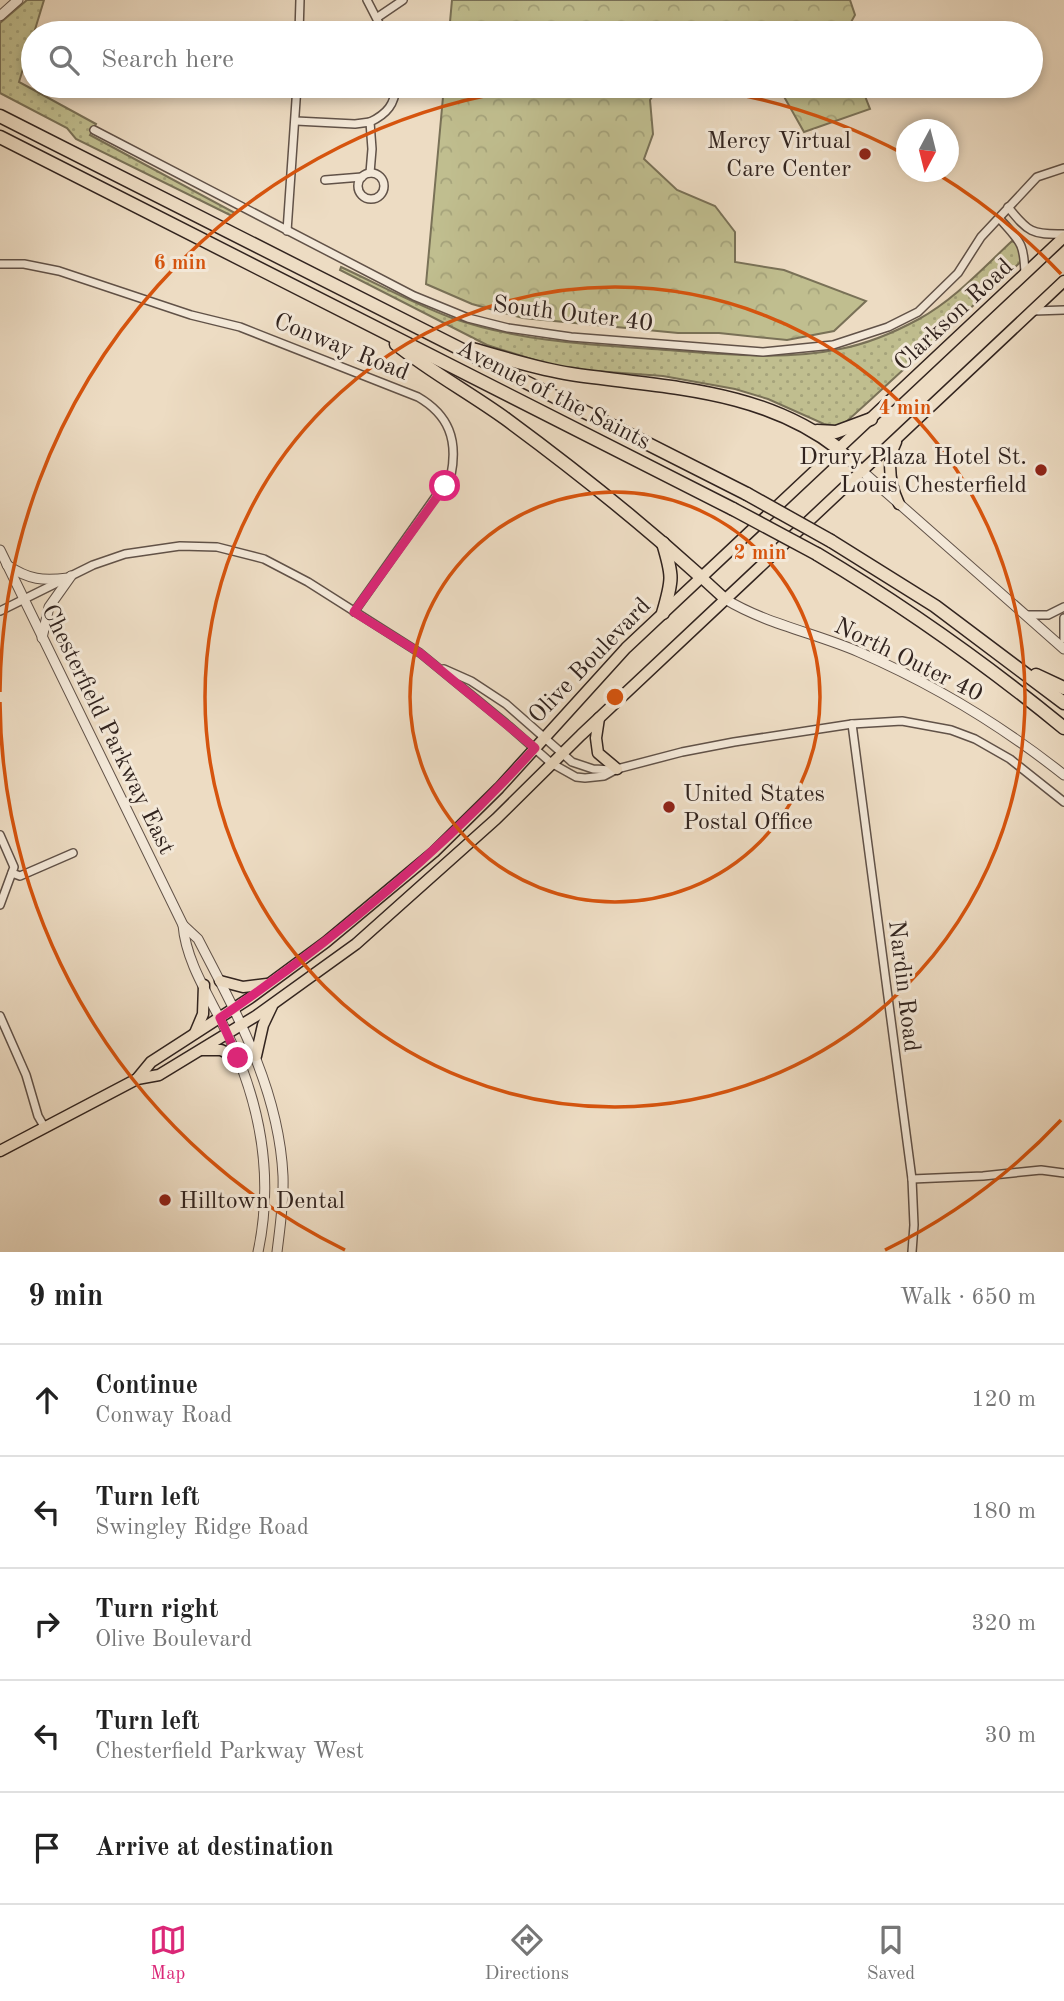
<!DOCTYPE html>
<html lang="en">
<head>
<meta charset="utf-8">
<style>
  :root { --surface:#fff; --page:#f2f2f2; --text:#222; --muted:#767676; --line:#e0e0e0; --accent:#db2777 }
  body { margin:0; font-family:"Old Standard TT",serif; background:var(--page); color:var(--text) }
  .compass { position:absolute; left:896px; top:119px; width:63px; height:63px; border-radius:50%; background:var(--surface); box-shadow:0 4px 10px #0003; rotate:187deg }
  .stop { position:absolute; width:21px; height:21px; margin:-16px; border:5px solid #db2777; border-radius:50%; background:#fff }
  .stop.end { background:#db2777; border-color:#fff; box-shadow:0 2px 7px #0008 }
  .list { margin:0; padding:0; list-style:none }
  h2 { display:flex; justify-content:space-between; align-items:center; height:91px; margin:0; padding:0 28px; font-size:30px }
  h2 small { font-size:23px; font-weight:400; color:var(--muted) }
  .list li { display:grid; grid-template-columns:46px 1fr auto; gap:21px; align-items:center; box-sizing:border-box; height:112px; padding:0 28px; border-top:2px solid var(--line) }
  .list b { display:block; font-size:26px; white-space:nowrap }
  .list p { margin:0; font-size:23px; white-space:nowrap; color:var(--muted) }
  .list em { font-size:23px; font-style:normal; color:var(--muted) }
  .icon { flex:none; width:38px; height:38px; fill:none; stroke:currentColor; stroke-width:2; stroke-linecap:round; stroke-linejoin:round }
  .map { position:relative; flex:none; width:1064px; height:1252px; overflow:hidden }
  .search { position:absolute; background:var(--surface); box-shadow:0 4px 10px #0003; left:21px; right:21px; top:21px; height:77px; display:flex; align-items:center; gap:18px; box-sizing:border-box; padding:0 24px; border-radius:38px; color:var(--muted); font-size:26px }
  .sheet { height:651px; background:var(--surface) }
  nav { display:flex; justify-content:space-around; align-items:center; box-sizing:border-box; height:98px; border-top:2px solid var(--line); background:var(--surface); font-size:19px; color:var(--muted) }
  nav a { display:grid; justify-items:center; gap:4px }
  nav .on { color:var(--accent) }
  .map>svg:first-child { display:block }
</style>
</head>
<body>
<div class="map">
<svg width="1064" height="1252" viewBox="0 0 1064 1252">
  <defs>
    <pattern id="grass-dots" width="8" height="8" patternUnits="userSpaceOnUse" patternTransform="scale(1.75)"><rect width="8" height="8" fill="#c0be8f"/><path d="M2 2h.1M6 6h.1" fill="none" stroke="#a5a37b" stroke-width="1.8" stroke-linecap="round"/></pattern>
    <pattern id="forest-crowns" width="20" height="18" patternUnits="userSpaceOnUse" patternTransform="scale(1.75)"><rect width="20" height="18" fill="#c0be8f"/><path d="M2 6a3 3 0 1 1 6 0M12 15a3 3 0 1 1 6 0" fill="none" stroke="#a5a37b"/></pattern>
  </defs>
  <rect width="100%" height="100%" fill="#eddcc3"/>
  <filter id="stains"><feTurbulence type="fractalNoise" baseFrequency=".00286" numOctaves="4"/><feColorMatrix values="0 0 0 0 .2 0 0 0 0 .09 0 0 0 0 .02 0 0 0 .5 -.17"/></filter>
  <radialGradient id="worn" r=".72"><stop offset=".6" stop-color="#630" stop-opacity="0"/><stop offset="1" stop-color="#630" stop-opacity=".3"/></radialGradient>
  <!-- grass -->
  <g fill="url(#grass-dots)" stroke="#797157" stroke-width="2">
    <polygon points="27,0 44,0 19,82 96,124 90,135 235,213 232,216 76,139 67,128 0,93 0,23"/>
    <path d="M1012 241 1024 246 1026 257 867 403 846 422 836 426 824 424 768 399 735 389 663 376 581 370 547 364 487 345 340 270 341 267C378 284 414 304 452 318 520 342 595 345 666 350 724 354 782 361 840 349 866 344 895 332 919 319 954 300 983 268 1012 241Z"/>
  </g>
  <!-- forest -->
  <g fill="url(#forest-crowns)" stroke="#797157" stroke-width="2">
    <polygon points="452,0 850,0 855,15 845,33 449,33"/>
    <polygon points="444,86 660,86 650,100 653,134 644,159 677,190 715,206 735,232 735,262 784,270 866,301 834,331 787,340 719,333 678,333 523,318 472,304 426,284"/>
    <polygon points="778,86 861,86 870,109 804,132"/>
  </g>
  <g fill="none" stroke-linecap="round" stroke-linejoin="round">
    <defs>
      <g id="minor">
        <polyline points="367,0 384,33"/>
        <polyline points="378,17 403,0"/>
        <polyline points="299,33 300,0"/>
        <polyline points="296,121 355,124 370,122"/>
        <polyline points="94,130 414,296 468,318 508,328 571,337 763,352 833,345 888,327 918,312 958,273 981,237 1037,177 1064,168"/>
        <path d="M370 173 372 149 370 122C387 114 395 104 396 86"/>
        <circle cx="371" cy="186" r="13"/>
        <polyline points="325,180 362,177"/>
        <path d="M1008 207C1028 232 1032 235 1064 234"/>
        <path d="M999 218C1021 243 1024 242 1025 275"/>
        <polyline points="287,231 297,86"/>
        <path d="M0 264H24L59 271 191 315 240 327 418 397C449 415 458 440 451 475L354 612"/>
        <polyline points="1034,311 1064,310"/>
        <polyline points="0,611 93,565 125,554 180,546 217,547 264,559 308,582 420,653 509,726 551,763 576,777 585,778 604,776 617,769 682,752 734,742 852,724 902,721 951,730 975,739 1010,759 1064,802"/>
        <polyline points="1026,615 1048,615 1064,607"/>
        <polyline points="1064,618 1064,639"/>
        <polyline points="444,669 471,681 506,704 572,762 593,769 613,770"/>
        <polyline points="852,724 912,1179 914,1225 912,1252"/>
        <polyline points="0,835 14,867 0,905"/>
        <polyline points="12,873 20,876 73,853"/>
        <polyline points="0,1016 26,1075 38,1116 45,1128"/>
        <polyline points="912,1179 983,1176 1041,1170 1064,1173"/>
      </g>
      <g id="tertiary">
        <polyline points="0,16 18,0"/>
        <polyline points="862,471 1064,649"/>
        <path d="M0 550 183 925 198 939C237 1014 279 1090 283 1176 284 1202 280 1227 277 1252"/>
        <path d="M7 565C29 580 43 581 68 578"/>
        <path d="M725 599C766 624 815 633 859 652 933 684 1001 725 1064 775"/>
        <polyline points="42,638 49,607 71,576"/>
        <path d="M183 925C186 963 211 999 227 1033 260 1102 274 1177 258 1252"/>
      </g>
      <g id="primary">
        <path d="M896 442C886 462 890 484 899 504"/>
        <polyline points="839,449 862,471"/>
        <polyline points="701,577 725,599"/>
        <polyline points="599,718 596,738 598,753 617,769"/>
        <polyline points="220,981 243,987 267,984"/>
        <polyline points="195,1033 203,1014 204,985"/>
        <polyline points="202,1050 221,1050 238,1058"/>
        <polyline points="256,1056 263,1025 272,1006"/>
        <polyline points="137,1079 151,1062 250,998 326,942 434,852 499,788 626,648 1064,237"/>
        <polyline points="0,1151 137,1079 159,1075 256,1016 356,944 496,819 581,735 1064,281"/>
      </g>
      <g id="motorway">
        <polyline points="0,116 747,494"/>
        <polyline points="0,137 733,509"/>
        <path d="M396 344C431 372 470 393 506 419 574 469 639 521 701 577"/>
        <path d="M472 349C505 358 537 369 571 374 665 388 761 388 839 449"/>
        <polyline points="817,431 836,432 871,419"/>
        <polyline points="831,541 935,606 1064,703"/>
        <path d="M663 543C673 576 673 579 663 613"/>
        <path d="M817 554C904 606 986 664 1064 728"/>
        <polyline points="1036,675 1064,688"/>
      </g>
    </defs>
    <!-- minor casing -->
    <use href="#minor" stroke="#615248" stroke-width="10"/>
    <!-- tertiary casing -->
    <use href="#tertiary" stroke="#615248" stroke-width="11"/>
    <!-- primary casing -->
    <use href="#primary" stroke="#32241f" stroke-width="13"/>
    <!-- motorway casing -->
    <use href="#motorway" stroke="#32241f" stroke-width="15"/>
    <!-- minor -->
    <use href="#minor" stroke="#f3e8d8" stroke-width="7"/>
    <!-- tertiary -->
    <use href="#tertiary" stroke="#f3e8d8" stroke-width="9"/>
    <!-- primary -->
    <use href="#primary" stroke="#eddcc3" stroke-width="10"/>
    <!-- motorway -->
    <use href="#motorway" stroke="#eddcc3" stroke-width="12"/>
    <defs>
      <g id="motorway-bridge">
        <polyline points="747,494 831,541"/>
        <polyline points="733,509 817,554"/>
      </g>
    </defs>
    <!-- motorway-bridge casing -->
    <use href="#motorway-bridge" stroke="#32241f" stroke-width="15" stroke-linecap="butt"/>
    <!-- motorway-bridge -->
    <use href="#motorway-bridge" stroke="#eddcc3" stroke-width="12"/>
  </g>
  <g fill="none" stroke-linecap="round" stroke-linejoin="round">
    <!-- route -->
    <path stroke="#db2777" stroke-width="9" d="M238 1058 220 1018C335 939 441 852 535 748L420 653 354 612 445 486"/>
  </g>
  <!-- distance rings -->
  <g fill="none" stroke="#d6540e" stroke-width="3.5">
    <circle cx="615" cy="697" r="205"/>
    <circle cx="615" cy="697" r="410"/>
    <path d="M1061 1120A615 615 0 0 1 885 1250M345 1250A615 615 0 0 1 0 702M0 692A615 615 0 0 1 545 86M685 86A615 615 0 0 1 904 154M936 173A615 615 0 0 1 1061 274"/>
  </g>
  <!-- markers -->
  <g fill="#8f2418" stroke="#f3e8d8" stroke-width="2.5">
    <circle cx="865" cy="154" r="7"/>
    <circle cx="1041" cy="470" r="7"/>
    <circle cx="669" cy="807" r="7"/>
    <circle cx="165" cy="1200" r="7"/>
  </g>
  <g text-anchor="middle" stroke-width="6" stroke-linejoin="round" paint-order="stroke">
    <!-- poi labels -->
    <g font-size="24" fill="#32241f" stroke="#f3e8d8" text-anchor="end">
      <text x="851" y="148">Mercy Virtual<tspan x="851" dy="28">Care Center</tspan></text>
      <text x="1027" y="464">Drury Plaza Hotel St.<tspan x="1027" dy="28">Louis Chesterfield</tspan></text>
      <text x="683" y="801" text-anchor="start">United States<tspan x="683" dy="28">Postal Office</tspan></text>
      <text x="179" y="1208" text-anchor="start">Hilltown Dental</text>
    </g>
    <!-- street labels -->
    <g font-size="24" fill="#32241f" stroke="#f3e8d8">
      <text transform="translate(573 313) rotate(7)" y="8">South Outer 40</text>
      <text transform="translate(953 314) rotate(-43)" y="8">Clarkson Road</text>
      <text transform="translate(342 346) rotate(22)" y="8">Conway Road</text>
      <text transform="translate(554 394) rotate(27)" y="8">Avenue of the Saints</text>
      <text transform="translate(909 659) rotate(26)" y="8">North Outer 40</text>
      <text transform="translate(589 660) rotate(-46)" y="8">Olive Boulevard</text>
      <text transform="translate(109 729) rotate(64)" y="8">Chesterfield Parkway East</text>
      <text transform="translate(905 986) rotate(83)" y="8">Nardin Road</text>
    </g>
  </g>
  <circle cx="615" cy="697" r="10" fill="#d6540e" stroke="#f3e8d8" stroke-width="3.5"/>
  <g font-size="21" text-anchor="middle" font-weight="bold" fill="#d6540e" stroke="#f3e8d8" stroke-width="6" stroke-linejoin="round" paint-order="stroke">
    <text x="180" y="269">6 min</text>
    <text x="905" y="414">4 min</text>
    <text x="760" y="559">2 min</text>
  </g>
  <rect width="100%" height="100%" filter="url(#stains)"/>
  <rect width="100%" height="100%" fill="url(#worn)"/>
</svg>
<svg class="compass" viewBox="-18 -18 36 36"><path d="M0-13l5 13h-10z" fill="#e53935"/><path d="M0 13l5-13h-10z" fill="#767676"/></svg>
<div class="stop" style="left:445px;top:486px"></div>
<div class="stop end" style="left:238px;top:1058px"></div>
<div class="search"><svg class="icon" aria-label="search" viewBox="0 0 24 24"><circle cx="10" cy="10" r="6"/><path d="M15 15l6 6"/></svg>Search here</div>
</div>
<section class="sheet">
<h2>9 min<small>Walk · 650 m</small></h2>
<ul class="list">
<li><svg class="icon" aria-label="ahead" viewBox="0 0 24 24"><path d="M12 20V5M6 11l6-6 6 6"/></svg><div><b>Continue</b><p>Conway Road</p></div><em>120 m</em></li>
<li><svg class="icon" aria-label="left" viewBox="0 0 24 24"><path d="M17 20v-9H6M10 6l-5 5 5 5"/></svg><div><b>Turn left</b><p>Swingley Ridge Road</p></div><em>180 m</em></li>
<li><svg class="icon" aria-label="right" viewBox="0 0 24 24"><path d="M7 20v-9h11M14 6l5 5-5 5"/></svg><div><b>Turn right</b><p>Olive Boulevard</p></div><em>320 m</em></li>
<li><svg class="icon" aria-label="left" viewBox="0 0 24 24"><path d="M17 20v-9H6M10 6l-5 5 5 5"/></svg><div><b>Turn left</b><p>Chesterfield Parkway West</p></div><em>30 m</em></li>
<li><svg class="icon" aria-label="arrive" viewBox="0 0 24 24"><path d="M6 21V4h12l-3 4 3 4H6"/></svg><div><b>Arrive at destination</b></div></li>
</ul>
</section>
<nav>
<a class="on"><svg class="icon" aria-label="map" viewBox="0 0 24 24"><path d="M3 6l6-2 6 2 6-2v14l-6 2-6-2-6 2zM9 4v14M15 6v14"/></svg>Map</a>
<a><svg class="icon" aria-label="directions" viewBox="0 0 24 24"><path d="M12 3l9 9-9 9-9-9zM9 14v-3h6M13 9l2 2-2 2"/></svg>Directions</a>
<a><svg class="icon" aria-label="saved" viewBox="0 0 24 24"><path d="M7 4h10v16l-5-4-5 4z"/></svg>Saved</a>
</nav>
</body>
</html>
